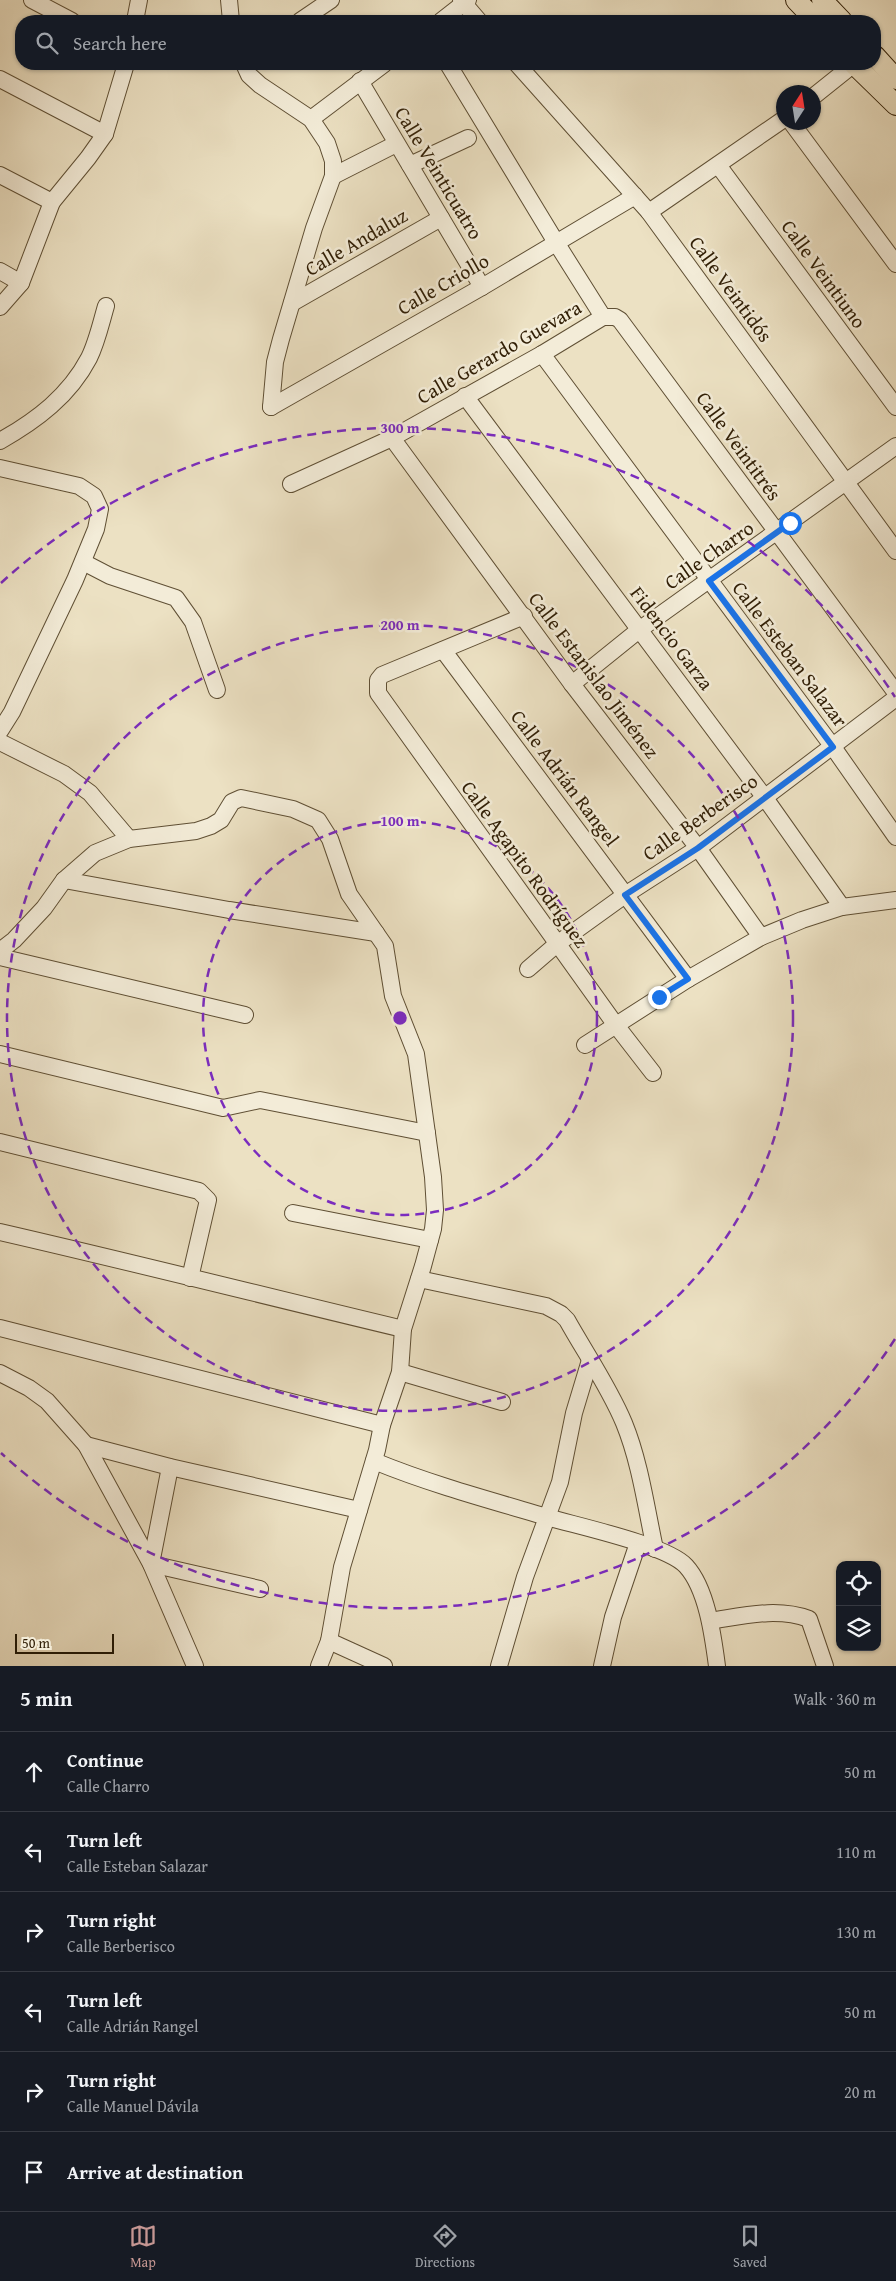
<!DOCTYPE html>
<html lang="en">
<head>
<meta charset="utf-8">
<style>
  :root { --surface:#171b24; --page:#20242c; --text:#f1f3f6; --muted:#9ea1a6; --line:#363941; --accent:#c59692 }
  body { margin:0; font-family:"Gentium Book Plus",serif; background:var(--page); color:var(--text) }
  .controls { position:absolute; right:15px; bottom:15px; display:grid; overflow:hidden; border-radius:10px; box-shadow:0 1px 4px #0004 }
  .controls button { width:45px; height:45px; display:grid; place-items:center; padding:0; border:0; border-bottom:1px solid var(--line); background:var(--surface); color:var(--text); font:25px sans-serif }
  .compass { position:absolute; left:776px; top:85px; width:45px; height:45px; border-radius:50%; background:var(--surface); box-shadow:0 1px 4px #0004; rotate:12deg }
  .scale { position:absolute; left:15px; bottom:12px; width:99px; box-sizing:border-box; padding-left:5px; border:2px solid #301e05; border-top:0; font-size:14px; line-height:18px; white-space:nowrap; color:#301e05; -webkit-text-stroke:4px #f3ecd8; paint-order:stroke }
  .stop { position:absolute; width:15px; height:15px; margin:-11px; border:4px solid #1a73e8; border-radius:50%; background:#fff }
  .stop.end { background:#1a73e8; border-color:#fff; box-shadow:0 1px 5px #0008 }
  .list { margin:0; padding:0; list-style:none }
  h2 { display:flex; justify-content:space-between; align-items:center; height:65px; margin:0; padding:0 20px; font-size:21px }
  h2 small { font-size:16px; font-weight:400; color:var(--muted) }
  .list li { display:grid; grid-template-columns:32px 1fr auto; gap:15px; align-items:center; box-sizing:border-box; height:80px; padding:0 20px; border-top:1px solid var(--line) }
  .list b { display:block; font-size:19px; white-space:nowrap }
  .list p { margin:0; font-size:16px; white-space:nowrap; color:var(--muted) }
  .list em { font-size:16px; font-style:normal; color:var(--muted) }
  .icon { flex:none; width:28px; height:28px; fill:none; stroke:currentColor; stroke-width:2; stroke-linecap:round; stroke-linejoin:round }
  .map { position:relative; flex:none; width:896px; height:1666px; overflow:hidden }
  .search { position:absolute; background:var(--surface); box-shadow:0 1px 4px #0004; left:15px; right:15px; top:15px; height:55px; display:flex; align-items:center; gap:12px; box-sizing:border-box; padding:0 18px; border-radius:20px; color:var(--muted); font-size:19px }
  .sheet { height:545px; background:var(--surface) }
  nav { display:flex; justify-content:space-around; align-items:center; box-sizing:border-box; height:70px; border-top:1px solid var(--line); background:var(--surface); font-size:14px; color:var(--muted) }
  nav a { display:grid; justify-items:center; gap:2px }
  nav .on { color:var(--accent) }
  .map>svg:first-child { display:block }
</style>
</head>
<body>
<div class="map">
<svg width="896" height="1666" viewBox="0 0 896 1666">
  <rect width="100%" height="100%" fill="#ece1c3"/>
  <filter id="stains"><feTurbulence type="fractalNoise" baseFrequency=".004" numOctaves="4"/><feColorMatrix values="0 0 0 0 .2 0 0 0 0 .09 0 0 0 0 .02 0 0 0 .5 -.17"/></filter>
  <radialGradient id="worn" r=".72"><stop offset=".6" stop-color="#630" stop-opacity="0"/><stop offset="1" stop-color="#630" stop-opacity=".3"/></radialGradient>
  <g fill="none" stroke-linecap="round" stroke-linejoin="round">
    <defs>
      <g id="minor">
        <polyline points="32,0 72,21"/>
        <polyline points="229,0 231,21"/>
        <polyline points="461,0 479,21"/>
        <polyline points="135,21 139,0"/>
        <polyline points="300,21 331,0"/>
        <polyline points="441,21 468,0"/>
        <polyline points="244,64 249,75 260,85 311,119 327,143 333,161 333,176 314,228 281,339 275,362 271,407"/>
        <polyline points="448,64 557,244 603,317"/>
        <polyline points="517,64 649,212 896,551"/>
        <polyline points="0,79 105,134"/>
        <polyline points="360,81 482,287"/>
        <polyline points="814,96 854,64"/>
        <polyline points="311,119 384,64"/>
        <polyline points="791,122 896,264"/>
        <polyline points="410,165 468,138"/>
        <polyline points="718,165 896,407"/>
        <polyline points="0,175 52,202"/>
        <polyline points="333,176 396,144"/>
        <polyline points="649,212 784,119"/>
        <polyline points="0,271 21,283"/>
        <polyline points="292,303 441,218"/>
        <polyline points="0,307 21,283 52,202 88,158 105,134 126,64"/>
        <polyline points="542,354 833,747 896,837"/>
        <polyline points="465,396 765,798 842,907"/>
        <polyline points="271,407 482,287 635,196"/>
        <polyline points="392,438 572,684 698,848 761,937"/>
        <path d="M0 441C37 420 69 396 89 358 97 342 101 323 106 306"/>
        <polyline points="0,468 79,486 94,496 100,509 96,529 75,580 12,712 0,731"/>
        <polyline points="291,484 392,438 542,354 603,317 615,317 620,320 896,693"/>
        <polyline points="83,562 110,576 176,598 193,622 217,690"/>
        <polyline points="524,616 382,675 378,680 378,693 615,1024 653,1073"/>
        <polyline points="443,650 688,979"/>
        <polyline points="572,684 639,630 896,446"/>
        <polyline points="0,742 64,774 90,793 129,839"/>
        <polyline points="64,880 229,910 376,933"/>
        <polyline points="0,951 14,940 44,908 64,880 95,853 129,839 196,831 211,826 221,820 232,802 241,798 293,809 318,820 330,839 349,894 385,946 393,996 416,1054 433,1177 435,1210 433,1229 423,1266 403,1329 400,1372 382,1425 377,1450 342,1567 329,1641 319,1666"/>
        <polyline points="0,957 245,1015"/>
        <polyline points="528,969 557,944 625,895 698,848 896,698"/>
        <polyline points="585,1045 688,979 761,937 802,920 842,907 896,900"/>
        <polyline points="0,1054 223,1108 260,1100 427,1133"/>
        <polyline points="0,1142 199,1191 208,1200 190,1278"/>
        <polyline points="293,1213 430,1240"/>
        <path d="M0 1232C135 1263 269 1297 403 1329"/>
        <path d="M419 1279 546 1306 561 1314 567 1320C586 1354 609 1387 624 1423 640 1462 646 1507 655 1549"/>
        <polyline points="0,1328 382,1425"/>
        <polyline points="400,1372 502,1402"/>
        <polyline points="0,1373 29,1388 47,1401 86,1445 151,1564 195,1666"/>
        <polyline points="86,1445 170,1467 359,1510"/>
        <path d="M374 1461C430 1484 489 1500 547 1517 577 1526 667 1545 686 1566 707 1589 713 1636 717 1666"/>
        <polyline points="170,1467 151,1564 260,1589"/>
        <path d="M710 1621C743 1616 777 1607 809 1619L825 1666"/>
        <polyline points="329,1641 384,1666"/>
        <polyline points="499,1666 525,1577 560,1482 574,1413 590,1360"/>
        <polyline points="602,1666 613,1617 638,1543"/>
      </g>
      <g id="major">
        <polyline points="796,0 816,21"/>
        <polyline points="822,0 842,21"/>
        <polyline points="875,56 896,79"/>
        <polyline points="854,64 896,105"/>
      </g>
    </defs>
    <!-- minor casing -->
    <use href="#minor" stroke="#5f4f34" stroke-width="18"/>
    <!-- major casing -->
    <use href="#major" stroke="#301e05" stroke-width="22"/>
    <!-- minor -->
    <use href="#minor" stroke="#f3ecd8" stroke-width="16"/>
    <!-- major -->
    <use href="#major" stroke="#ece1c3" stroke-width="20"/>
  </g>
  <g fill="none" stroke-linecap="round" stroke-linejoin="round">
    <!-- route -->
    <polyline stroke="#1a73e8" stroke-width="6" points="659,997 688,979 625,895 698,848 833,747 709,581 790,523"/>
  </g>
  <!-- distance rings -->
  <g fill="none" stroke="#7b2cbf" stroke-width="2.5" stroke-dasharray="9 6">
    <circle cx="400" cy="1018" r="197"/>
    <circle cx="400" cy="1018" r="393"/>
    <path d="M895 1339A590 590 0 0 1 1 1453M1 583A590 590 0 0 1 895 697"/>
  </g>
  <g text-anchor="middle" stroke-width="5" stroke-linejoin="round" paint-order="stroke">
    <!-- street labels -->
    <g font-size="20" fill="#301e05" stroke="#f3ecd8">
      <text transform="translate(439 173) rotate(59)" y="7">Calle Veinticuatro</text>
      <text transform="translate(356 242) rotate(-30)" y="7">Calle Andaluz</text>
      <text transform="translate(824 274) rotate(54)" y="7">Calle Veintiuno</text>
      <text transform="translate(443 284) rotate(-30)" y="7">Calle Criollo</text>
      <text transform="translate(731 289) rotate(54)" y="7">Calle Veintidós</text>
      <text transform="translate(499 352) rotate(-30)" y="7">Calle Gerardo Guevara</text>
      <text transform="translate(739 446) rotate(54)" y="7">Calle Veintitrés</text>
      <text transform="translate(709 555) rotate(-35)" y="7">Calle Charro</text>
      <text transform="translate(672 638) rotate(53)" y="7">Fidencio Garza</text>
      <text transform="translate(790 654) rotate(53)" y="7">Calle Esteban Salazar</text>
      <text transform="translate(594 675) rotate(53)" y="7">Calle Estanislao Jiménez</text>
      <text transform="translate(565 778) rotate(53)" y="7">Calle Adrián Rangel</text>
      <text transform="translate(700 817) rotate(-35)" y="7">Calle Berberisco</text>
      <text transform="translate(525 864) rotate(54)" y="7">Calle Agapito Rodríguez</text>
    </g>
  </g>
  <circle cx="400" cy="1018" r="8" fill="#7b2cbf" stroke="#f3ecd8" stroke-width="2.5"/>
  <g font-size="15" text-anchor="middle" font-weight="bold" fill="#7b2cbf" stroke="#f3ecd8" stroke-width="5" stroke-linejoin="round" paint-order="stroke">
    <text x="400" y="433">300 m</text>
    <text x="400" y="630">200 m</text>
    <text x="400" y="826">100 m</text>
  </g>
  <rect width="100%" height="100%" filter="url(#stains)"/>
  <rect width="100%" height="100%" fill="url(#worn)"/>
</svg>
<div class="controls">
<button><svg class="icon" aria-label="locate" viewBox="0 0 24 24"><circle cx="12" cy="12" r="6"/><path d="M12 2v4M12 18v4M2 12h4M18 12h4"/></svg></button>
<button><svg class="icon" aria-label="layers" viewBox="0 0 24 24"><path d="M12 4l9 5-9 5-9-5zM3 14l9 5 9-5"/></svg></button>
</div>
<svg class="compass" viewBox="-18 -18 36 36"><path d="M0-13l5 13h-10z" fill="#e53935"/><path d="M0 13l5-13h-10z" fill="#9ea1a6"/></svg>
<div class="scale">50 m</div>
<div class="stop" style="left:790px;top:523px"></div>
<div class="stop end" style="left:659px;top:997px"></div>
<div class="search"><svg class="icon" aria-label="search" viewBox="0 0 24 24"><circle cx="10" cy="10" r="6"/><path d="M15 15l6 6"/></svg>Search here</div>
</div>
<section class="sheet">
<h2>5 min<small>Walk · 360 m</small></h2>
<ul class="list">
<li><svg class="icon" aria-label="ahead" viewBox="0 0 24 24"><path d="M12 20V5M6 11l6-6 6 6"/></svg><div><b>Continue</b><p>Calle Charro</p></div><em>50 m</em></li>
<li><svg class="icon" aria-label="left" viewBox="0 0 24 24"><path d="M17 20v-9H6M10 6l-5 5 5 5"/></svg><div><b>Turn left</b><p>Calle Esteban Salazar</p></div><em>110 m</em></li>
<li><svg class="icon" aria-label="right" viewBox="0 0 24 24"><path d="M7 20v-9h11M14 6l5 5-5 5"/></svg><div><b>Turn right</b><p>Calle Berberisco</p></div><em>130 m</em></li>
<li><svg class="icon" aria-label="left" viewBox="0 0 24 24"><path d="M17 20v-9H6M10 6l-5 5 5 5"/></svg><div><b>Turn left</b><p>Calle Adrián Rangel</p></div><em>50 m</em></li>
<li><svg class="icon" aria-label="right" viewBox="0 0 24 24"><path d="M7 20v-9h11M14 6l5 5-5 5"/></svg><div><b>Turn right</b><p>Calle Manuel Dávila</p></div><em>20 m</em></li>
<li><svg class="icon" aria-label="arrive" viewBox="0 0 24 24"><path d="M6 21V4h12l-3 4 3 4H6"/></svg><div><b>Arrive at destination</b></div></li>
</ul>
</section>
<nav>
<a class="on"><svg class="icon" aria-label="map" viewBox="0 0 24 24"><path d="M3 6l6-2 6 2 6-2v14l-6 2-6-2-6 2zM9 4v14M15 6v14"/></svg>Map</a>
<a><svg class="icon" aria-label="directions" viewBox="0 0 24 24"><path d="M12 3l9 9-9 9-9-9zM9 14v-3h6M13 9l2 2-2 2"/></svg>Directions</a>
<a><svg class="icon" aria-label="saved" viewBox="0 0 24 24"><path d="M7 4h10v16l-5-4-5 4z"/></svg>Saved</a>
</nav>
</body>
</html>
